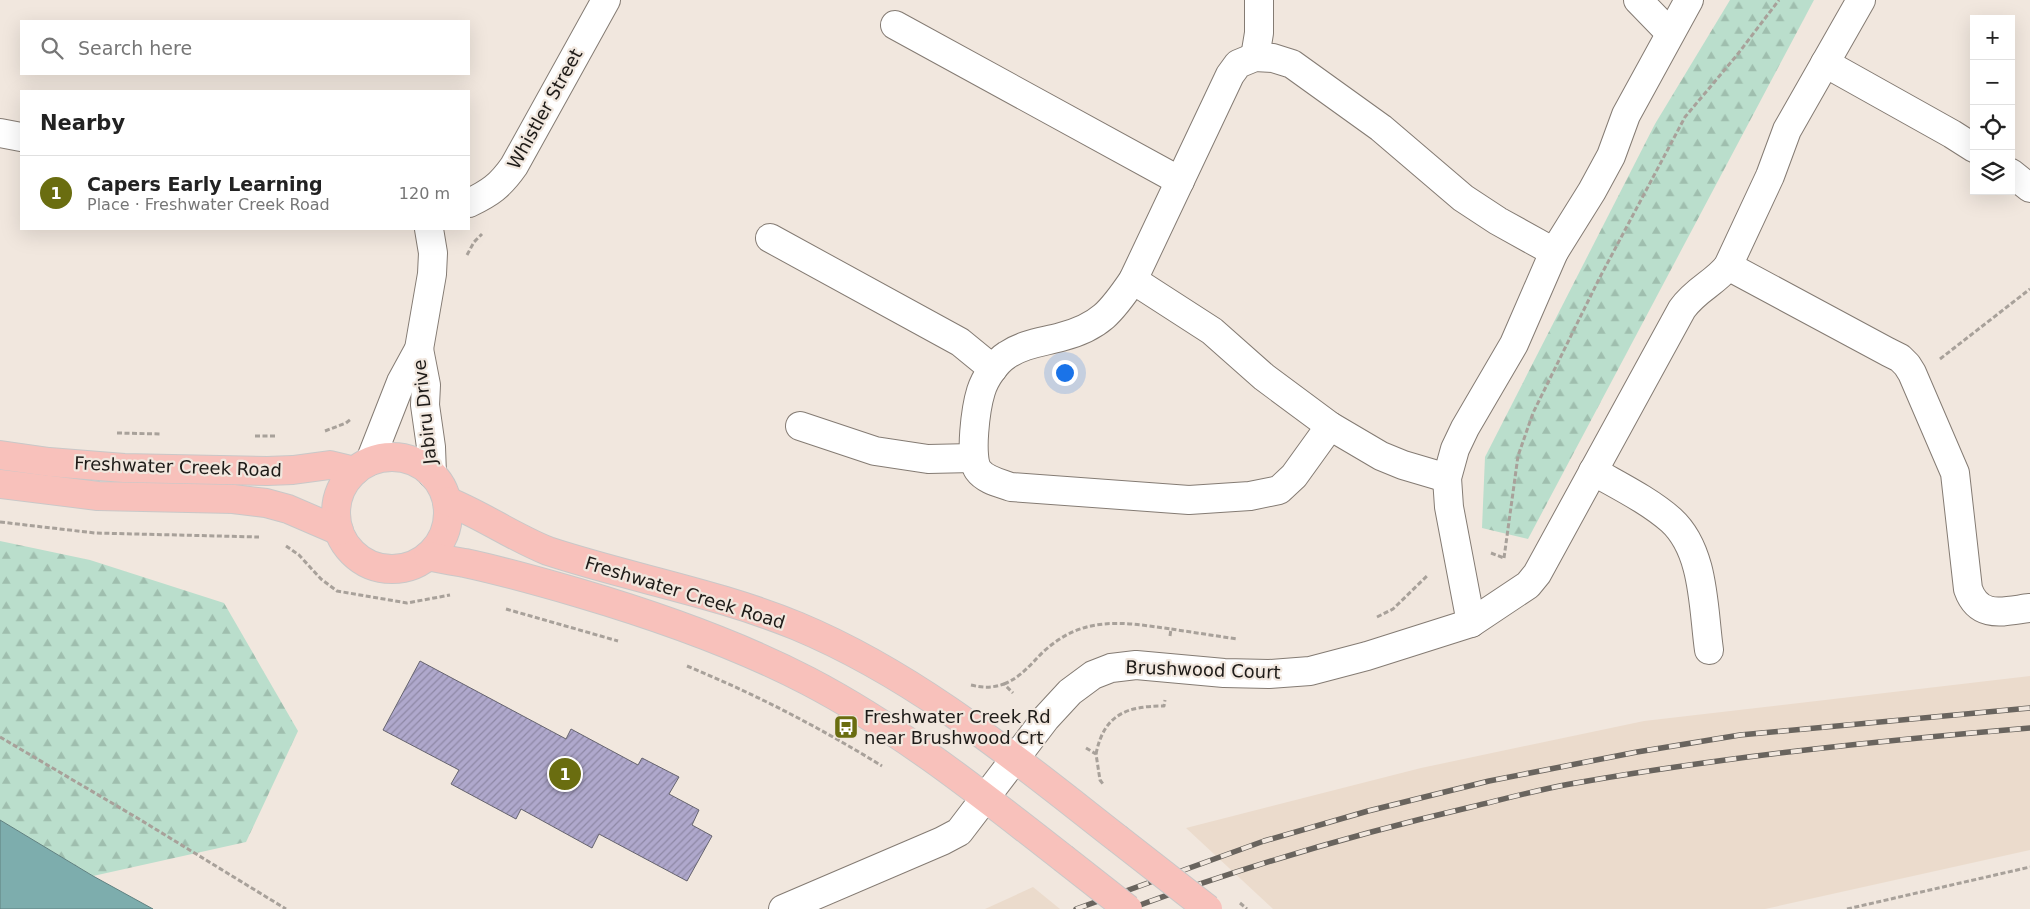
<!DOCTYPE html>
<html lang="en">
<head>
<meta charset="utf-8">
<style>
  :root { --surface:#fff; --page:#f2f2f2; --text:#222; --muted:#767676; --line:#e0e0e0; --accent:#6a6d10 }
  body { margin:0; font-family:"DejaVu Sans",sans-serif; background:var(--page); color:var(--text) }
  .controls { position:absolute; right:15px; top:15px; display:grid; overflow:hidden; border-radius:0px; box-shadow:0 5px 20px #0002 }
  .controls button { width:45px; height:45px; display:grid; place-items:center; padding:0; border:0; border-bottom:1px solid var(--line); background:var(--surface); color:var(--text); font:25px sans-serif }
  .you { position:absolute; left:1064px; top:372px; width:18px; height:18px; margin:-12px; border:4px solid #fff; border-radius:50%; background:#1a73e8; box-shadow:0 0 0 8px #1a73e833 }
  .badge { display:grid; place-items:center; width:32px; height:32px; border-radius:50%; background:var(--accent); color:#fff; font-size:16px; font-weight:700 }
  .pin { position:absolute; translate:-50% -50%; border:2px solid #fff; box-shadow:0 1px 5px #0006 }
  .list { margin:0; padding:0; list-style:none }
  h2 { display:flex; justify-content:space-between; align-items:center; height:65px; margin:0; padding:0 20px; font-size:21px }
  h2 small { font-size:16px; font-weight:400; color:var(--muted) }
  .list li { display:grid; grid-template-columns:32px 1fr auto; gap:15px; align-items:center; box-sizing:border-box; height:75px; padding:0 20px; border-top:1px solid var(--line) }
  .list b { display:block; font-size:19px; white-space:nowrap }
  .list p { margin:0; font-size:16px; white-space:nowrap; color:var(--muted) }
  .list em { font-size:16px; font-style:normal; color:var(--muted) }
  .icon { flex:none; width:28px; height:28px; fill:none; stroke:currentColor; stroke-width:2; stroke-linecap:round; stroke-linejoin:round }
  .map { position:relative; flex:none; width:2030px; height:909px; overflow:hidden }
  .search { position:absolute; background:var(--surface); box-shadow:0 5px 20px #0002; left:20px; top:20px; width:450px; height:55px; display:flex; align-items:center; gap:12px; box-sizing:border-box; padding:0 18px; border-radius:0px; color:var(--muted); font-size:19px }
  .panel { position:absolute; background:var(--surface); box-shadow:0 5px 20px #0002; left:20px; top:90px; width:450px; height:140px; border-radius:0px }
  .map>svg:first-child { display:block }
</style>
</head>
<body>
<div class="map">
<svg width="2030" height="909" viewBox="0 0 2030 909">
  <defs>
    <pattern id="forest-firs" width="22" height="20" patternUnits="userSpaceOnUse" patternTransform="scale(1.25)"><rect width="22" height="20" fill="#badecc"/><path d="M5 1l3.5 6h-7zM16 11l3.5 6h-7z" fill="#9fbeae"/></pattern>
    <pattern id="building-hatch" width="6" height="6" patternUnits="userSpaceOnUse" patternTransform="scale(1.25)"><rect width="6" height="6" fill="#afa8cc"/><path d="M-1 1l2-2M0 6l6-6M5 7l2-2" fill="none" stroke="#8e88a5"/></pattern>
  </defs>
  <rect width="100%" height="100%" fill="#f1e7de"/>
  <!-- built -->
  <g fill="#ebdbcc">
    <polygon points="2030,676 2030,850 1765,909 1273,909 1186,828 1421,768 1644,721"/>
    <polygon points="1033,887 1060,909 985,909"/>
  </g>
  <!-- forest -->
  <g fill="url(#forest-firs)">
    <polygon points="1730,0 1814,0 1528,539 1482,528 1485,457 1655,124"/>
    <polygon points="0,541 90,560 224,603 298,731 246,842 93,876 0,820"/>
  </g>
  <!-- water -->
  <polygon fill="#7dadad" stroke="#608180" points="0,820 93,876 153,909 0,909"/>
  <!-- building -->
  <polygon fill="url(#building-hatch)" stroke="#65636e" points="420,661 566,739 571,729 638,765 642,758 679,777 669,794 699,810 692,825 712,836 687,881 599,834 592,848 521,809 516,819 451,784 459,770 383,730"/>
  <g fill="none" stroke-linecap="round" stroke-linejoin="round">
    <defs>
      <g id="minor">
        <polyline points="1638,0 1670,33"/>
        <polyline points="895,25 1180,181"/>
        <polyline points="1255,57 1259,33 1259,0"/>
        <polyline points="1825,63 1952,134 1974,148"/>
        <polyline points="0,133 21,137"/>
        <polyline points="2011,173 2030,188"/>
        <path d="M469 203C490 193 500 186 514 166L606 0"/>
        <polyline points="770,238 960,342 993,369"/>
        <path d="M1728 266 1888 352 1900 358 1907 365 1912 373 1955 473 1968 589C1979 620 2004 611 2030 608"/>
        <polyline points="1133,280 1212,331 1264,377 1330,426 1381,456 1403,465 1447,478"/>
        <polyline points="419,349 426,385 425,405 431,447 432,474"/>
        <polyline points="800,426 875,451 928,459 973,458"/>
        <path d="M1330 426 1294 476 1279 490 1250 496 1189 500 1011 487C1000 483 985 480 978 470 969 457 976 407 981 391 985 378 996 362 1007 355 1023 344 1043 342 1061 337 1100 327 1112 311 1133 280L1230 75 1238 64 1255 57 1273 58 1292 64 1381 128 1463 198 1498 221 1554 252"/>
        <polyline points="370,461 401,382 419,349 432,274 433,253 429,229"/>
        <path d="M1593 471C1619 486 1648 500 1671 520 1705 551 1703 608 1709 650"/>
        <polyline points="1471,623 1449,507 1447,478 1455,449 1465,428 1514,344 1554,252 1592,191 1611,156 1626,115 1689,0"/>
        <path d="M783 909 942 841 959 832 1046 718 1070 692 1093 675 1111 668 1136 665 1224 673 1269 674 1310 671 1367 656 1471 623 1528 585 1537 574 1682 309C1696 289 1715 283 1728 266L1770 176 1787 130 1861 0"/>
      </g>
      <g id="major">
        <polyline points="0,455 49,462 124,468 267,471 293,470 330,465 355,471"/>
        <circle cx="392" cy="513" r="56"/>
        <polyline points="0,484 98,496 233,499 266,503 288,509 339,531"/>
        <path d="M447 501C482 515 513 537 548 551 630 578 717 593 797 626 917 676 1016 759 1117 838"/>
        <path d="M428 556C440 559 453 561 465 563 503 571 541 582 579 593 657 616 735 643 808 681 900 729 981 794 1063 858"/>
      </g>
    </defs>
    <!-- minor casing -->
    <use href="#minor" stroke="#847b73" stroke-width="30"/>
    <!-- major casing -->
    <use href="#major" stroke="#c9c8c8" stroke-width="30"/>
    <!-- path -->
    <g stroke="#a8a19a" stroke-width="3" stroke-dasharray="5 2.5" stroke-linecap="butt">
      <polyline points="467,255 474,242 482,234"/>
      <polyline points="1940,359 2030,289"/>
      <polyline points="325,431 346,423 351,419"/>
      <polyline points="117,433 161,434"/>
      <polyline points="255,436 276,436"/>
      <polyline points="0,522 95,533 259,537"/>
      <polyline points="286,546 299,555 321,579 337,591 407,603 450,595"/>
      <polyline points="1491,553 1504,558"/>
      <polyline points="1504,558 1518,456 1533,413 1599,279 1685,117 1737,55 1779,0"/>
      <polyline points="506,609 618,641"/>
      <polyline points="1377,617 1393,609 1428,575"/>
      <polyline points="1170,636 1171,629 1237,639"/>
      <path d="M687 666C755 694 819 727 882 766"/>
      <path d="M1004 684C1021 677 1030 665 1043 652 1083 615 1122 622 1171 629"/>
      <path d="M971 685C983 688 992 688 1004 684L1013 693"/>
      <polyline points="0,737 139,819 286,909"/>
      <polyline points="1086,748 1096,754 1100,780 1103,784"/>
      <path d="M1096 754C1104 714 1127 706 1164 706L1165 700"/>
      <polyline points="1847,909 2030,867"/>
    </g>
    <!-- minor -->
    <use href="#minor" stroke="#fff" stroke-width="28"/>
    <!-- major -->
    <use href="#major" stroke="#f8c1bb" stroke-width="28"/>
    <defs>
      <g id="rail">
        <polyline points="1076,909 1264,841 1368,811 1489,781 1637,752 1740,735 2030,708"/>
        <path d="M1129 909C1240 868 1355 834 1471 807 1504 799 1537 790 1570 784 1722 757 1876 741 2030 728"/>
      </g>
    </defs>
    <!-- rail casing -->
    <use href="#rail" stroke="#69645e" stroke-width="5.5"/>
    <!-- rail -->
    <use href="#rail" stroke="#f1e7de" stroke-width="4" stroke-dasharray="11" stroke-linecap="butt"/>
    <defs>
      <g id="major-bridge">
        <polyline points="1117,838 1208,909"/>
        <polyline points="1063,858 1128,909"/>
      </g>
    </defs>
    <!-- major-bridge casing -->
    <use href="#major-bridge" stroke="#c9c8c8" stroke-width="30" stroke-linecap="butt"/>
    <!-- path-bridge -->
    <polyline stroke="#a8a19a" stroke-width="3" stroke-dasharray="5 2.5" stroke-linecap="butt" points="1240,903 1247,909"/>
    <!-- major-bridge -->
    <use href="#major-bridge" stroke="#f8c1bb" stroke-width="28"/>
  </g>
  <!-- icons -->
  <defs>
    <symbol id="bus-square" viewBox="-11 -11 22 22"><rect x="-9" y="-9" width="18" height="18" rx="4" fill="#6a6d10" stroke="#f1e7de"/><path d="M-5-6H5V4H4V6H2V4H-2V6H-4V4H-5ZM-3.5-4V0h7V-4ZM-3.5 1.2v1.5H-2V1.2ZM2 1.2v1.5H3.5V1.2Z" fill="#fff"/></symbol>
  </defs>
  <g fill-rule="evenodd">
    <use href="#bus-square" x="832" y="713" width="28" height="28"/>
  </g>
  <g text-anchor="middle" stroke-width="4.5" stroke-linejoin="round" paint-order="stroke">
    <!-- street labels -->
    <g font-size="18" fill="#1e1b18" stroke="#f1e7de">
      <text transform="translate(545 109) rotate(-61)" y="6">Whistler Street</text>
      <text transform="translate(425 412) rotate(-96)" y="6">Jabiru Drive</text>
      <text transform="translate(178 467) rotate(2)" y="6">Freshwater Creek Road</text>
      <text transform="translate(685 593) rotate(17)" y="6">Freshwater Creek Road</text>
      <text transform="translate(1203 670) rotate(2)" y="6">Brushwood Court</text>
    </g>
    <!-- poi labels -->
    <g font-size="18" fill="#1e1b18" stroke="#f1e7de" text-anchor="start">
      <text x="864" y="723">Freshwater Creek Rd<tspan x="864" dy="21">near Brushwood Crt</tspan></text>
    </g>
  </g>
</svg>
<div class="controls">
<button>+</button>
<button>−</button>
<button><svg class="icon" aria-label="locate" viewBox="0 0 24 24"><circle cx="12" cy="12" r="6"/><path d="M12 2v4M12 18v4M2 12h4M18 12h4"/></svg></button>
<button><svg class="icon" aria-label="layers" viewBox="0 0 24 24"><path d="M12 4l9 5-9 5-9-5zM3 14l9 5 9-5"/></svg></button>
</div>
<div class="you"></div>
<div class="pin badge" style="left:565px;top:774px">1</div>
<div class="search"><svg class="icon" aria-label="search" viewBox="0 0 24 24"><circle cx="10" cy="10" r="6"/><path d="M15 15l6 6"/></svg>Search here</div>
<section class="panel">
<h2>Nearby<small></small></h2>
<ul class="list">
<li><span class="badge">1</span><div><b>Capers Early Learning</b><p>Place · Freshwater Creek Road</p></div><em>120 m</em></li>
</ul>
</section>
</div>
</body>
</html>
